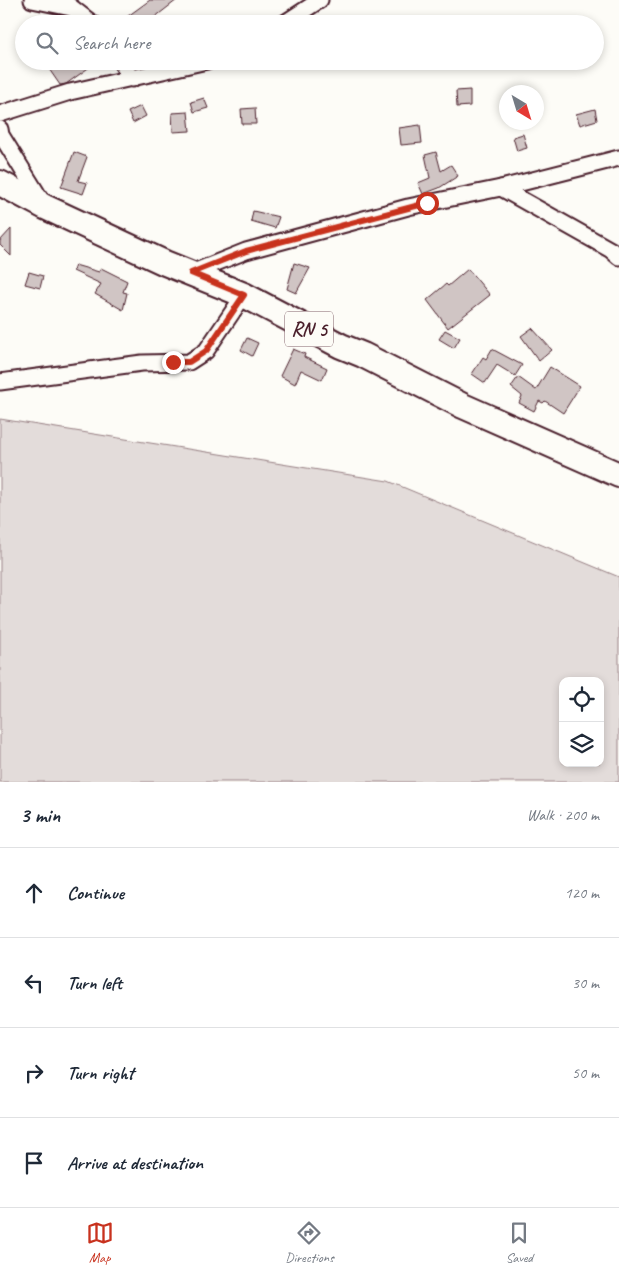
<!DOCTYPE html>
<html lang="en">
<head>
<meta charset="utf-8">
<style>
  :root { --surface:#fff; --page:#f6f6f7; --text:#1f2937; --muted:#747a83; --line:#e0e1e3; --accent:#c8321e }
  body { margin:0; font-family:Caveat,sans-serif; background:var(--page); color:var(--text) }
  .controls { position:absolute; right:15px; bottom:15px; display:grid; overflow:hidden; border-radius:10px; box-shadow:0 2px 8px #0003 }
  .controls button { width:45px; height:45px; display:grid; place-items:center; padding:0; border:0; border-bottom:1px solid var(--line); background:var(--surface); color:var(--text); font:25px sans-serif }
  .compass { position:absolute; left:499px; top:85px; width:45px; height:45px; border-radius:50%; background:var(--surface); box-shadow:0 2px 8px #0003; rotate:142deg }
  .stop { position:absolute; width:15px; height:15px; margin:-11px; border:4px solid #c8321e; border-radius:50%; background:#fff }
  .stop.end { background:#c8321e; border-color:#fff; box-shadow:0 1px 5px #0008 }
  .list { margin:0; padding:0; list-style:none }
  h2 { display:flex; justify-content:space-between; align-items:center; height:65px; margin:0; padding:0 20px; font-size:21px }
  h2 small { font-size:16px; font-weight:400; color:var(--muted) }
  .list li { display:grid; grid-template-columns:32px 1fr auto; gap:15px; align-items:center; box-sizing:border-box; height:90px; padding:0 20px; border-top:1px solid var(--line) }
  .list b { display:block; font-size:19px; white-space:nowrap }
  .list em { font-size:16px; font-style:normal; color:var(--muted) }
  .icon { flex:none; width:28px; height:28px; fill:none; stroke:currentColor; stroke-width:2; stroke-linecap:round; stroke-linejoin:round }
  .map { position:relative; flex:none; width:619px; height:782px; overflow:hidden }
  .search { position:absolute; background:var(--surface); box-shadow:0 2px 8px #0003; left:15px; right:15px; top:15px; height:55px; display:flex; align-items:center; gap:12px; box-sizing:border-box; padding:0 18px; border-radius:28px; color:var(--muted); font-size:19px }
  .sheet { height:425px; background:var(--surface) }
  nav { display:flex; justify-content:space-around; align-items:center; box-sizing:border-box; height:70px; border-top:1px solid var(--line); background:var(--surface); font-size:14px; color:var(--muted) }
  nav a { display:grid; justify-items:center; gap:2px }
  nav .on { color:var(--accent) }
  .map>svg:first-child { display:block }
</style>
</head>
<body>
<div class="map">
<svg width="619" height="782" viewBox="0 0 619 782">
  <rect width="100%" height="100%" fill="#fdfcf7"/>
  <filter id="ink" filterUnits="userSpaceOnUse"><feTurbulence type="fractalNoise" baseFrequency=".02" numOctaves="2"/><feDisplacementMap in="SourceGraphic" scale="10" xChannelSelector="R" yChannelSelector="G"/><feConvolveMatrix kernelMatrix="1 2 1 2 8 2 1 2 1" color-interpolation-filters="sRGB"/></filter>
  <g filter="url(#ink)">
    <!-- green -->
    <path fill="#e3dcda" stroke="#967e82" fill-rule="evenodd" d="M0 419 388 481 619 577V782H0ZM563 681H600V763H563Z"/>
    <!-- building -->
    <g fill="#d0c5c4" stroke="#4a1f2b">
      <polygon points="150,0 177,0 146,24 117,24"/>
      <polygon points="61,61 98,61 66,84 60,85 49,69"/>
      <polygon points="470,90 470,106 457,107 456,91"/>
      <polygon points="204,98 208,108 194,112 191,102"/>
      <polygon points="141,106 146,116 133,123 128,112"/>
      <polygon points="255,108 256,124 242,124 241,109"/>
      <polygon points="595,109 597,120 580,125 576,114"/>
      <polygon points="188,112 190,131 173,132 172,113"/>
      <polygon points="420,125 422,143 401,145 399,128"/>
      <polygon points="523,134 527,148 517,151 513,137"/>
      <polygon points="74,152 87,157 78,181 87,183 83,194 61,187"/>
      <polygon points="436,152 441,171 451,165 458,176 439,188 423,194 418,183 430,178 425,155"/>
      <polygon points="253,211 279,217 275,228 251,221"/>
      <polygon points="11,229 11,256 0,245 0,241"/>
      <polygon points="294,263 310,268 296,293 287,289"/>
      <polygon points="75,265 99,272 101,268 127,281 123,292 127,293 123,310 95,294 101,284 73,271"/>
      <polygon points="468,269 490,295 448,328 427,300 446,284 448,286"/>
      <polygon points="29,272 43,276 40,288 25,284"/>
      <polygon points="532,328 552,350 539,361 521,336"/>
      <polygon points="445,330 460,338 454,348 439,339"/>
      <polygon points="247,338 258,343 252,356 241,350"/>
      <polygon points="293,349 305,354 304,357 327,368 322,380 301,370 295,384 280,376"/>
      <polygon points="492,349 522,365 515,376 497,365 485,383 472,374 483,357 486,359"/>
      <polygon points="550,367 580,386 563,413 545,401 543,403 539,401 534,411 519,403 522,396 511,387 518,377 536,390"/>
    </g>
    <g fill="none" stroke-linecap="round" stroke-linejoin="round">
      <defs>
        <g id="street">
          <polyline points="32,0 71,8"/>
          <polyline points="62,0 93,24"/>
          <polyline points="283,24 320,0"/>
          <polyline points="120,61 132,79"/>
          <polyline points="0,114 70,92 207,61"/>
          <polyline points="0,129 1,135 43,203"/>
          <polyline points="501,188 611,250 619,257"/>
          <polyline points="191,273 246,251 408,207 501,188 619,158"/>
          <polyline points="0,382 142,363 189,362 206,351 244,295"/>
        </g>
        <polyline id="primary" points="0,183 45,207 165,263 244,295 341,346 363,355 463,406 619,475"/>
      </defs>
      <!-- street casing -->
      <use href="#street" stroke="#4a1f2b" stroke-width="19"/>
      <!-- primary casing -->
      <use href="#primary" stroke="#4a1f2b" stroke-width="28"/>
      <!-- street -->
      <use href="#street" stroke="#fdfcf7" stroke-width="15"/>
      <!-- primary -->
      <use href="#primary" stroke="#fdfcf7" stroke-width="24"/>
    </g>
  </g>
  <g fill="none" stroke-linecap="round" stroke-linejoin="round" filter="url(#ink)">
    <!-- route -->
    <polyline stroke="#c8321e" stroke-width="6" points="173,362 189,362 206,351 244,295 191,273 246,251 427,203"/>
  </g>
  <g text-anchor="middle" stroke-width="4" stroke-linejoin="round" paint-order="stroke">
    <!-- shield labels -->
    <rect fill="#fdfcf7" stroke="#806168" stroke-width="1" x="285" y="311.5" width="48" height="35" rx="4"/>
    <g font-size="20" font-weight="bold" fill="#4a1f2b">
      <text x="309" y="336">RN 5</text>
    </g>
  </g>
</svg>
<div class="controls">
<button><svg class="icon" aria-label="locate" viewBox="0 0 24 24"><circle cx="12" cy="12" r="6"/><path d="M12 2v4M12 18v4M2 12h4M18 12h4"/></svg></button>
<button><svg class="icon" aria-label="layers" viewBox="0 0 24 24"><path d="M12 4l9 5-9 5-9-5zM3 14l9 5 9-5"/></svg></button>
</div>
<svg class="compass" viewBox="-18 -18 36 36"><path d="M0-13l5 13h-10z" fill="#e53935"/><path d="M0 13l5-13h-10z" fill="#747a83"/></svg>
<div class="stop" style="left:427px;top:203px"></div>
<div class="stop end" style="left:173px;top:362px"></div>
<div class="search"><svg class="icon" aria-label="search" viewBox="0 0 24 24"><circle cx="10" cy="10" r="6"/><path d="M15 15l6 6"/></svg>Search here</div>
</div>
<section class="sheet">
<h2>3 min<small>Walk · 200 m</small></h2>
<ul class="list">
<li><svg class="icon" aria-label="ahead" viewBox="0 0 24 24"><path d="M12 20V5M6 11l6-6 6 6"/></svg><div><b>Continue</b></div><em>120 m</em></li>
<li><svg class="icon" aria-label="left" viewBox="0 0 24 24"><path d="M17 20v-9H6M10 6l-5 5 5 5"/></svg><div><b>Turn left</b></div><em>30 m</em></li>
<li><svg class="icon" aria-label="right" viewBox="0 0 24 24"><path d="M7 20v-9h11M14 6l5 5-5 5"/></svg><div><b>Turn right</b></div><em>50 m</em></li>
<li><svg class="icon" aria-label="arrive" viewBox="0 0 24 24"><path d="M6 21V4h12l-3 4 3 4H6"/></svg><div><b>Arrive at destination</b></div></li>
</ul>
</section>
<nav>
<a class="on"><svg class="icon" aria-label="map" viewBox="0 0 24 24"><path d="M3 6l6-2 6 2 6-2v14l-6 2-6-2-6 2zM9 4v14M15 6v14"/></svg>Map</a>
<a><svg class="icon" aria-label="directions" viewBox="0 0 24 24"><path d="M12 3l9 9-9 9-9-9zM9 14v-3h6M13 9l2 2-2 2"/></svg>Directions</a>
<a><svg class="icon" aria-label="saved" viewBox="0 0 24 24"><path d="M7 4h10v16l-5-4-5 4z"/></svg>Saved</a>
</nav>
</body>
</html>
